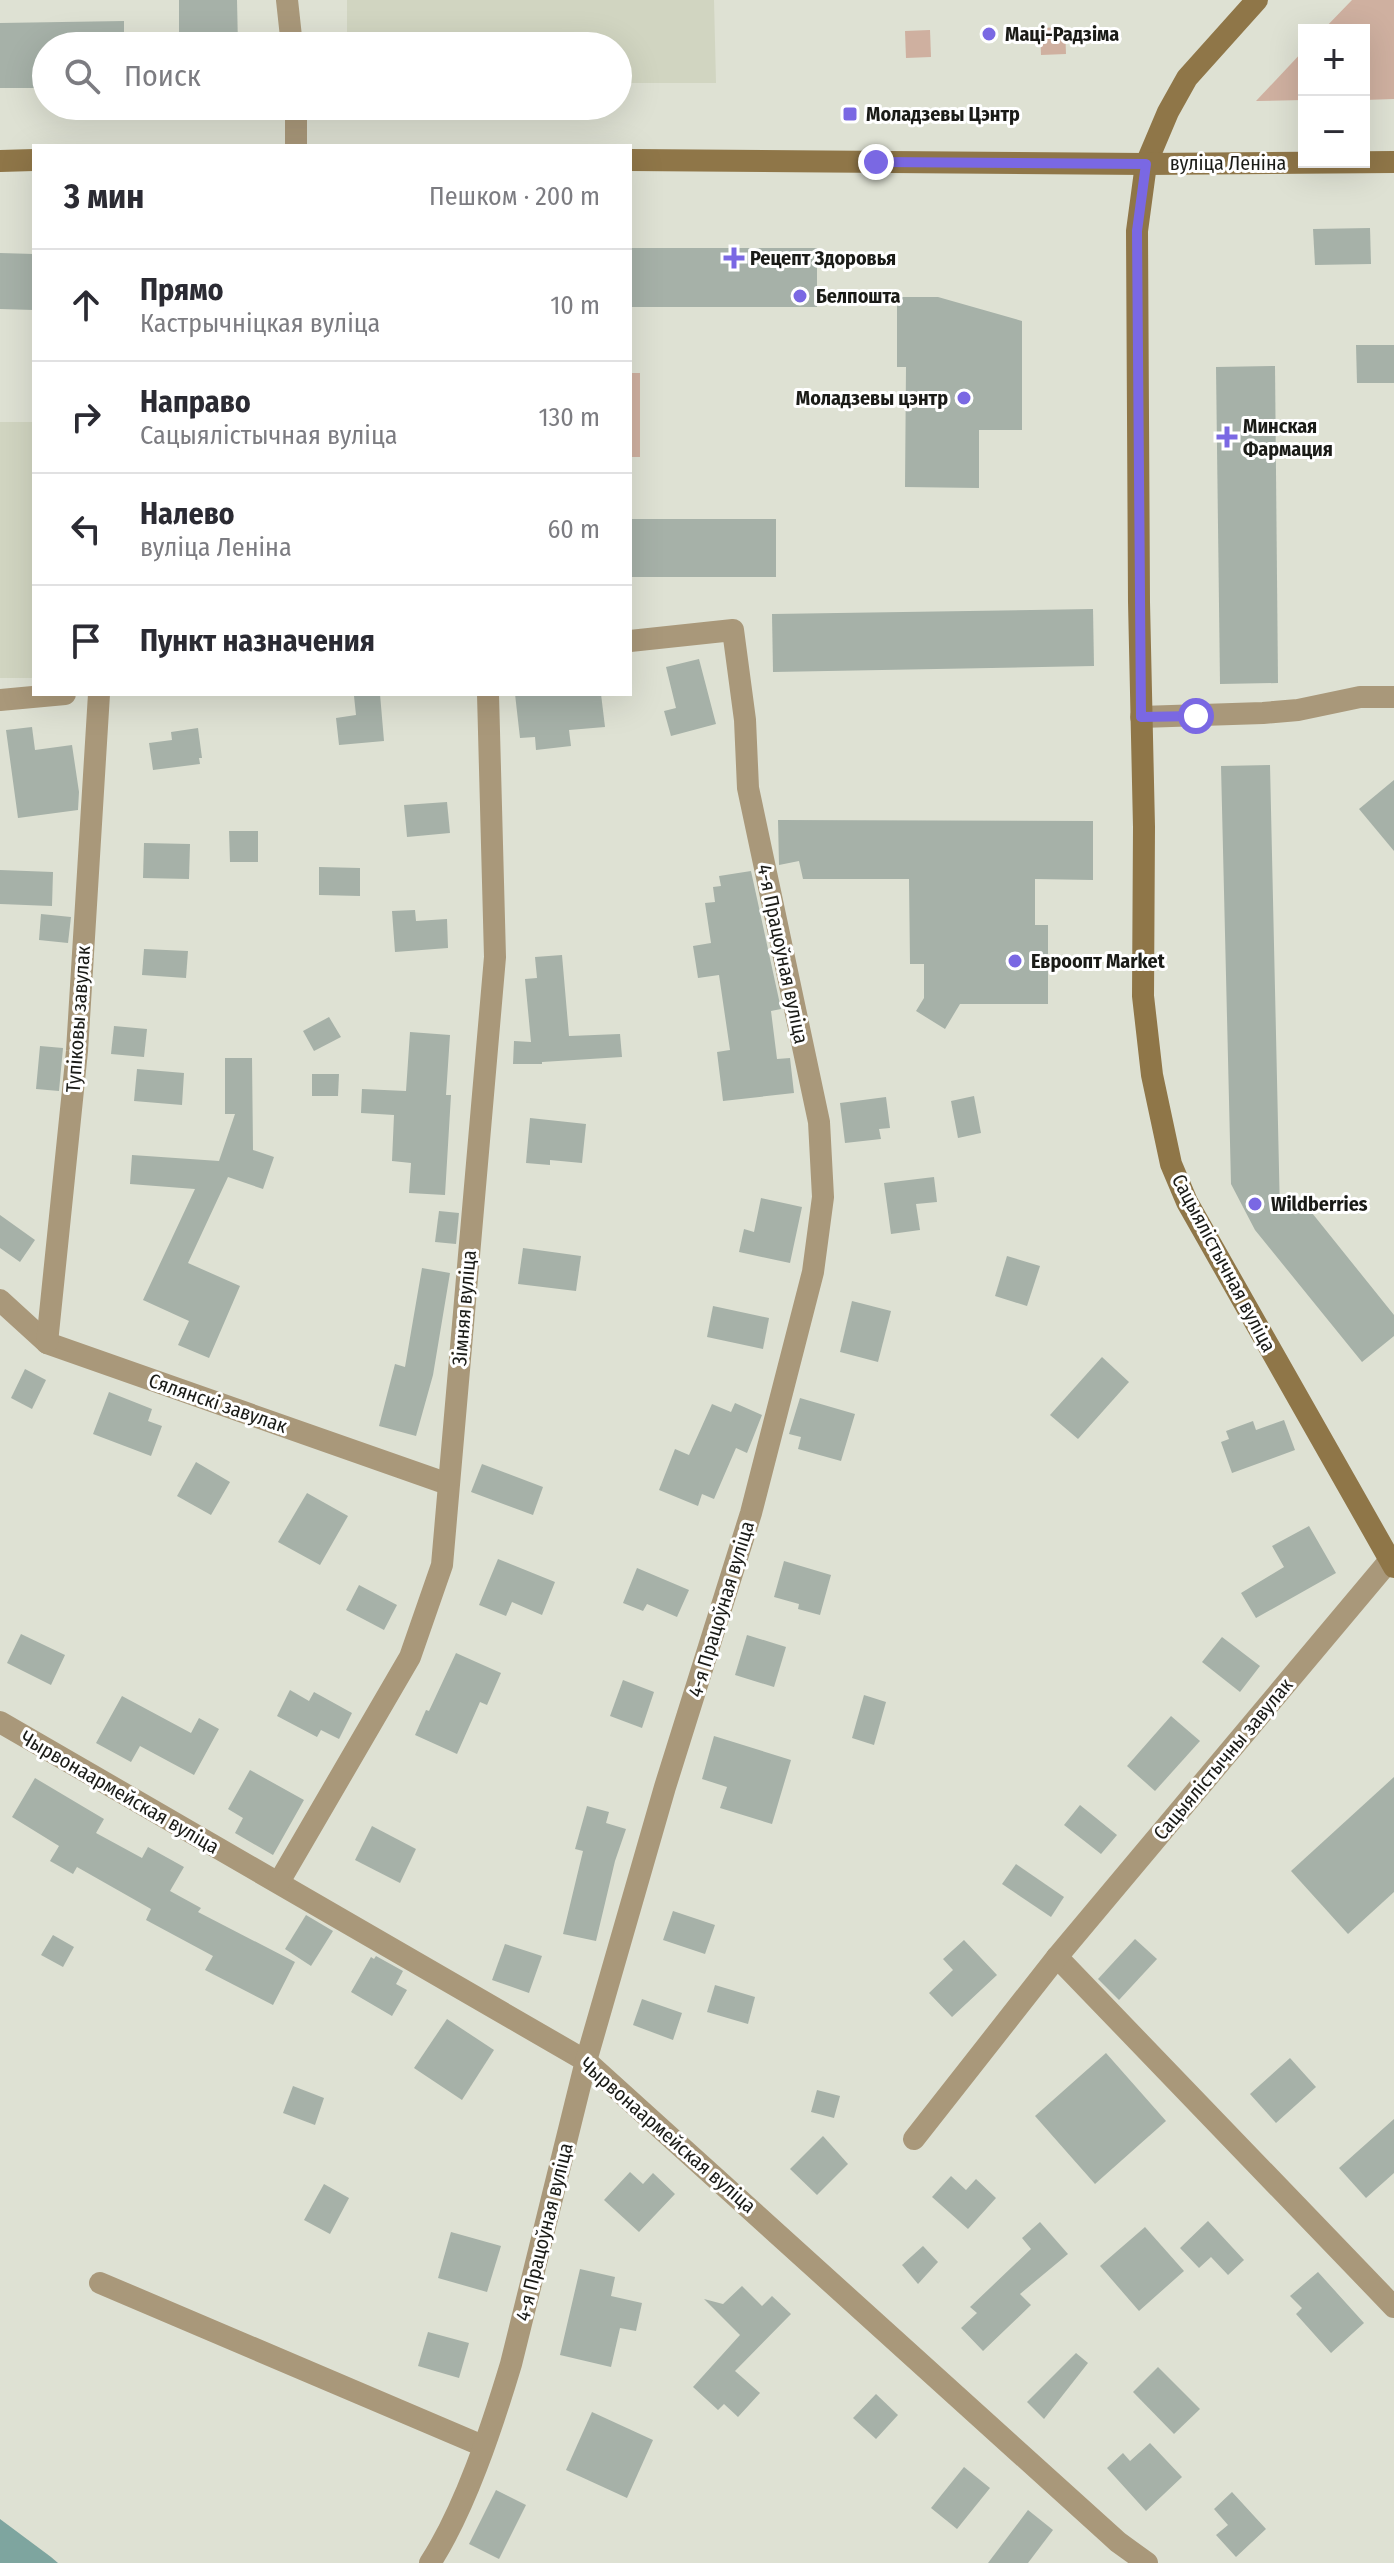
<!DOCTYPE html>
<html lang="ru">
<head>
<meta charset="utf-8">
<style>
  :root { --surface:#fff; --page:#f2f2f3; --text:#2b2b33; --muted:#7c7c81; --line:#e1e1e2 }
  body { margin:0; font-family:"Fira Sans Condensed",sans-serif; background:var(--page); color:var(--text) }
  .controls { position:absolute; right:24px; top:24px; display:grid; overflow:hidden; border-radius:0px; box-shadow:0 8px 32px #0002 }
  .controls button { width:72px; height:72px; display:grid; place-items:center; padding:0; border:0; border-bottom:2px solid var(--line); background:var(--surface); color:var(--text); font:40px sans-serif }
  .stop { position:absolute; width:24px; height:24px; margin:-18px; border:6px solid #7a68e3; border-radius:50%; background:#fff }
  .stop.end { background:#7a68e3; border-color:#fff; box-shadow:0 2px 8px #0008 }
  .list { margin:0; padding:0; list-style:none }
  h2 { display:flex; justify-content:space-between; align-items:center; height:104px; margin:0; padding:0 32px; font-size:34px }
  h2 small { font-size:26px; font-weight:400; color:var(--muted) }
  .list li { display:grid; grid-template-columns:52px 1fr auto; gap:24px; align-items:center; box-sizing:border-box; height:112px; padding:0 32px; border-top:2px solid var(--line) }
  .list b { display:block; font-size:30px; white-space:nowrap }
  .list p { margin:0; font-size:26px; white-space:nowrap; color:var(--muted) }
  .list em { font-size:26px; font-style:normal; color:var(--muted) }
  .icon { flex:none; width:44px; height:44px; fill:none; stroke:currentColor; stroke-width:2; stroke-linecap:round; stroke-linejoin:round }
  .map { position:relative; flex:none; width:1394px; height:2563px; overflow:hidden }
  .search { position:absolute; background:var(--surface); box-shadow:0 8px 32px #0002; left:32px; top:32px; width:600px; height:88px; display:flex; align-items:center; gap:20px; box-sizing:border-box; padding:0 28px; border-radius:44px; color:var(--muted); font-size:30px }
  .panel { position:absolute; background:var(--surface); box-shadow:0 8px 32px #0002; left:32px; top:144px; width:600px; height:552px; border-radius:0px }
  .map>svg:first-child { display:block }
</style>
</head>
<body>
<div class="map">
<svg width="1394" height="2563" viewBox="0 0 1394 2563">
  <rect width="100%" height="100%" fill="#dee1d3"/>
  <!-- built -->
  <g fill="#d1d5c1">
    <polygon points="347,0 714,0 716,83 618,83 618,46 347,46"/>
    <rect x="0" y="422" width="34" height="256"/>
  </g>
  <!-- green -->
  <g fill="#cfb0a0">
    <polygon points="1352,0 1394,0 1394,99 1364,100 1364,30 1323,30"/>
    <polygon points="1065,27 1066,54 1041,55 1040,28"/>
    <polygon points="930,30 931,57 906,58 905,31"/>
    <polygon points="1304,50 1304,100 1256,101"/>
    <rect x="630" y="373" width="10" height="84"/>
  </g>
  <!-- water -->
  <polygon fill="#7ea59f" points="0,2519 51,2557 58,2563 0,2563"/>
  <!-- building -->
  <g fill="#a6b1a8">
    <polygon points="179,0 237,0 238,46 179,46"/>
    <polygon points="124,21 124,46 46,46 46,88 0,88 0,23"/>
    <polygon points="1370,228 1371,264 1315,265 1313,229"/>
    <rect x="630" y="248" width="187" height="59"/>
    <polygon points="0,253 34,254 34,310 0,309"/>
    <polygon points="897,297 938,297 1022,321 1022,430 979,430 979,488 905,487 906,367 897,367"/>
    <polygon points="1356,345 1394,345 1394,383 1357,383"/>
    <polygon points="1275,366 1278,683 1220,684 1216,367"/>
    <rect x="630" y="519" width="146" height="58"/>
    <polygon points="1093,609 1094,666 773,672 772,614"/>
    <polygon points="699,659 716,724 671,736 664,711 676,708 666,667"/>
    <polygon points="380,694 384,741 339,745 336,718 356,715 354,696"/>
    <polygon points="515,694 601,694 605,727 569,730 571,746 536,750 535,737 520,738"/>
    <polygon points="32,727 35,750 72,745 79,792 78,810 18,818 6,730"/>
    <polygon points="198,728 202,758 199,758 200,764 153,770 149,743 172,740 171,732"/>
    <polygon points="1270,765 1280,1214 1300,1198 1394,1315 1394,1336 1362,1362 1255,1230 1231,1184 1221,766"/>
    <polygon points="1394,780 1394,851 1359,809"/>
    <polygon points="447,802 450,833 407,837 404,805"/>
    <polygon points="778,820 1093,821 1093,880 1035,879 1035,925 1048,925 1048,1004 960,1004 945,1029 916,1011 924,998 924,964 910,964 909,879 803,879 799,861 779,865"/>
    <polygon points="229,831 258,831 258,862 230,862"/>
    <polygon points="144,843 190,844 189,879 143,878"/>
    <polygon points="319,867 360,868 360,896 319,895"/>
    <polygon points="0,870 53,872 52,906 0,904"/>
    <polygon points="751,871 781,1009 771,1011 777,1059 790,1058 794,1093 723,1101 717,1052 730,1050 719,975 698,978 693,946 711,943 705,903 715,902 713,887 721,886 719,876"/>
    <polygon points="415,910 416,921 447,919 448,948 395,952 392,911"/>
    <polygon points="41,914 71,917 68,943 39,940"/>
    <polygon points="144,949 188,951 186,978 142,975"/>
    <polygon points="562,955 569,1036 620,1034 622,1057 542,1062 542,1064 513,1064 514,1041 531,1042 525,979 537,978 535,957"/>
    <polygon points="329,1017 341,1037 314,1051 303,1031"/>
    <polygon points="114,1026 147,1029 144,1057 111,1054"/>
    <polygon points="410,1032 450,1035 446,1095 451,1095 445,1195 409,1193 411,1163 392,1161 394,1115 361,1113 362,1089 406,1091"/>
    <polygon points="40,1046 63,1048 59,1091 36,1089"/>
    <polygon points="225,1058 252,1058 253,1150 274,1157 263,1189 228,1177 188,1263 240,1286 209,1358 178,1345 189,1321 143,1300 195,1189 130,1184 132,1155 219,1161 235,1114 225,1114"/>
    <polygon points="137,1069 184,1073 182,1105 134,1101"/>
    <polygon points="312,1074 339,1074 338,1096 312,1096"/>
    <polygon points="974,1096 981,1133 958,1138 951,1101"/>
    <polygon points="886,1097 890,1128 879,1129 881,1139 845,1143 840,1103"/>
    <polygon points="530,1118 586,1124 582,1163 550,1160 550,1165 526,1163"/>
    <polygon points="934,1177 937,1202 916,1204 920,1230 891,1234 884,1183"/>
    <polygon points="761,1198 802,1207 790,1263 739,1252 744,1229 754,1232"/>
    <polygon points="439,1211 459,1213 456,1244 435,1242"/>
    <polygon points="0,1215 35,1240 20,1262 0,1248"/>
    <polygon points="523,1248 581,1256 576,1291 518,1284"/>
    <polygon points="1007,1256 1040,1266 1027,1306 995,1296"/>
    <polygon points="422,1268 450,1273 433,1375 416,1436 379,1426 395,1364 405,1367"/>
    <polygon points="852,1301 891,1311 878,1362 840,1352"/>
    <polygon points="713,1306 769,1318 763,1349 707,1337"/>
    <polygon points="1102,1357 1129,1382 1078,1439 1050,1415"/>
    <polygon points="25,1369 46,1380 32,1409 11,1398"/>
    <polygon points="109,1392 152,1409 148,1421 162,1426 151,1456 93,1434"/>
    <polygon points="800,1398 855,1414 841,1461 798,1449 801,1437 789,1434"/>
    <polygon points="735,1403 762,1415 747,1453 736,1448 714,1499 702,1494 698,1506 659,1490 675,1449 689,1455 712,1404 731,1412"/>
    <polygon points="1284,1420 1295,1450 1232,1473 1221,1442 1229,1439 1226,1431 1253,1421 1256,1430"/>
    <polygon points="196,1462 230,1482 211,1515 177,1496"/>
    <polygon points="482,1464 543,1487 533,1515 471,1492"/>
    <polygon points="307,1493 348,1516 320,1565 278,1542"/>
    <polygon points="1309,1526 1336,1573 1256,1618 1241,1593 1284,1567 1272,1546"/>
    <polygon points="498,1559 555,1582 542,1615 512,1602 506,1616 479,1605"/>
    <polygon points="784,1561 831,1575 820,1615 798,1609 799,1604 774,1597"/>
    <polygon points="637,1568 689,1590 677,1617 647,1604 643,1611 623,1603"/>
    <polygon points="359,1585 397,1605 384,1630 346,1610"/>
    <polygon points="21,1634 65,1655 51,1685 7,1663"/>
    <polygon points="747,1635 786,1647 774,1687 735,1675"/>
    <polygon points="1222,1637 1260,1666 1240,1692 1202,1662"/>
    <polygon points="456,1653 501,1673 487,1705 480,1702 457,1754 415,1735 426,1710 429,1711"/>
    <polygon points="623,1680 654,1692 642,1728 610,1716"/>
    <polygon points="290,1690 309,1701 314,1692 352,1713 339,1739 321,1730 317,1737 277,1716"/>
    <polygon points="864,1695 886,1702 874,1745 852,1738"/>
    <polygon points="122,1696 191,1733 199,1718 219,1729 194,1775 140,1746 131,1762 96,1743"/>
    <polygon points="1171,1716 1200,1741 1155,1791 1127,1766"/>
    <polygon points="714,1736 791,1760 772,1824 720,1808 727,1787 702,1779"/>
    <polygon points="250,1770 304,1800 273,1855 235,1833 243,1818 228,1809"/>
    <polygon points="1394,1777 1394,1892 1348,1934 1291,1871"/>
    <polygon points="35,1778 104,1819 96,1833 142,1858 148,1847 184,1867 170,1891 201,1908 198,1912 295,1962 273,2005 205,1970 213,1956 146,1920 151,1909 77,1867 73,1874 50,1861 59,1846 12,1817"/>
    <polygon points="1080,1805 1117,1835 1101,1854 1064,1825"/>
    <polygon points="587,1806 609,1812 606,1823 626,1829 615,1861 596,1941 563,1934 583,1851 575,1849"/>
    <polygon points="372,1826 416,1849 400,1883 355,1860"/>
    <polygon points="1016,1864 1064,1897 1051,1917 1002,1884"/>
    <polygon points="673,1911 715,1925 705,1954 663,1940"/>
    <polygon points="306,1915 333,1931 311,1966 285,1949"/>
    <polygon points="53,1935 74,1947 63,1967 41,1955"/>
    <polygon points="1135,1939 1157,1959 1119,2000 1098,1979"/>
    <polygon points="964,1940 997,1975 952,2017 929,1993 953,1970 943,1959"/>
    <polygon points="505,1944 542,1956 529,1993 492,1980"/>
    <polygon points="376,1956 403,1971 396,1984 407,1990 392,2016 351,1992 371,1957 374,1959"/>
    <polygon points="715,1985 755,1997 748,2024 707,2012"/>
    <polygon points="642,1999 682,2013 673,2040 633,2025"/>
    <polygon points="447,2019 494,2050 462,2100 414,2068"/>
    <polygon points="1106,2053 1166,2121 1095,2184 1035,2116"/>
    <polygon points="1290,2058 1316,2087 1276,2123 1250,2094"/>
    <polygon points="293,2086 324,2098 315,2125 283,2113"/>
    <polygon points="817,2090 840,2096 834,2118 811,2112"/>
    <polygon points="1394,2119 1394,2173 1366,2198 1339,2168"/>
    <polygon points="823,2136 848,2164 817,2195 790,2169"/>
    <polygon points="630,2172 643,2184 653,2173 675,2194 639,2232 604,2200"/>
    <polygon points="951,2176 966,2190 976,2179 996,2198 968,2229 932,2197"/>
    <polygon points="324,2184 349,2198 330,2234 304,2220"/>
    <polygon points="1208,2221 1244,2260 1228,2275 1211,2257 1199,2268 1180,2248"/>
    <polygon points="1040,2222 1068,2254 1020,2294 1031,2305 983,2351 961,2328 977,2313 970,2307 1031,2249 1022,2238"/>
    <polygon points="1145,2227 1184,2271 1139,2311 1100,2266"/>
    <polygon points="451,2232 501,2246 487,2292 438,2278"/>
    <polygon points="923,2246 938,2262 918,2284 902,2265"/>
    <polygon points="580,2269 615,2277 611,2296 642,2303 636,2331 620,2328 611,2367 560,2355"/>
    <polygon points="1318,2272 1364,2323 1331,2353 1296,2314 1302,2308 1290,2296"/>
    <polygon points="742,2286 762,2306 772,2296 791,2314 735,2371 760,2393 738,2417 724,2404 718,2410 693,2387 740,2335 704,2299 723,2304"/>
    <polygon points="428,2332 469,2343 459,2378 418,2366"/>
    <polygon points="1076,2353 1088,2363 1044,2419 1027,2402"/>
    <polygon points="1158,2367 1200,2409 1174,2434 1133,2392"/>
    <polygon points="876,2394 898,2415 876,2439 853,2418"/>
    <polygon points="592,2412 653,2440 627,2498 566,2470"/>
    <polygon points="1150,2443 1182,2477 1146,2511 1107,2468 1123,2453 1130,2461"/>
    <polygon points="964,2467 990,2488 957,2529 931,2508"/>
    <polygon points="496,2490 526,2505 499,2559 469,2544"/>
    <polygon points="1232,2492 1266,2529 1236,2557 1216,2535 1228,2525 1214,2509"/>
    <polygon points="1028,2510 1053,2530 1028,2563 988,2563"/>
  </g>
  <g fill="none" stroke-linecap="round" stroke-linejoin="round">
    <!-- minor -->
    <g stroke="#a9987a" stroke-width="22">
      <polyline points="287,0 292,46"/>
      <polyline points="296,146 296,106"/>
      <polyline points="0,700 65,694"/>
      <polyline points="1141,717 1263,713 1298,710 1360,697 1394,697"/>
      <polyline points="0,1300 47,1343 448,1484"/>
      <polyline points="47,1343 77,1051 99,694"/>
      <polyline points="0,1722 586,2061 1118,2542 1147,2563"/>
      <polyline points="279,1882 410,1657 442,1565 495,957 488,694"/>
      <polyline points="1057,1957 1394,2307"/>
      <polyline points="914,2139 1057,1957 1389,1561"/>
      <polyline points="100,2283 483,2446"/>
      <path d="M430 2563C465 2509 492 2427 511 2364L586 2061 665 1787 751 1513 813 1272 823 1197 819 1122 748 788 745 720 733 630 630 641"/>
    </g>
    <!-- secondary -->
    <g stroke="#8f7648" stroke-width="22">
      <polyline points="1257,0 1187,78 1168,112 1146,164 1137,231 1139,602 1144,827 1143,996 1152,1075 1171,1164 1187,1202 1394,1567"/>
      <polyline points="630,160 1146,164 1394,162"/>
      <polyline points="0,161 34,160"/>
    </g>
  </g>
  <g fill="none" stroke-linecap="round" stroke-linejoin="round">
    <!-- route -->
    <polyline stroke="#7a68e3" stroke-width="10" points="876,162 1146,164 1137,231 1141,717 1196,716"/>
  </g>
  <!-- markers -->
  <g fill="#7a68e3" stroke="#fff" stroke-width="3">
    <circle cx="989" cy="34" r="8"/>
    <rect x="842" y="106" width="16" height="16" rx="4"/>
    <path d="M730 246h8v8h8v8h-8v8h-8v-8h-8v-8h8z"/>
    <circle cx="800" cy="296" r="8"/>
    <circle cx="964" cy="398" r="8"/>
    <path d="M1223 425h8v8h8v8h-8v8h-8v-8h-8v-8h8z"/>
    <circle cx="1015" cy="961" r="8"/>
    <circle cx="1255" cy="1204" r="8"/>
  </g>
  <g text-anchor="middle" stroke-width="6" stroke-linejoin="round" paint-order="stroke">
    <!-- poi labels -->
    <g font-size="20" font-weight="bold" fill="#1a1b17" stroke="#fff" text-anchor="start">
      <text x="1005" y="41">Маці-Радзіма</text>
      <text x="866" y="121">Моладзевы Цэнтр</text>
      <text x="750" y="265">Рецепт Здоровья</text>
      <text x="816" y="303">Белпошта</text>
      <text x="948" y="405" text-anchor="end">Моладзевы цэнтр</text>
      <text x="1243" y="433">Минская<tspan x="1243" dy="23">Фармация</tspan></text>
      <text x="1031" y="968">Евроопт Market</text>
      <text x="1271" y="1211">Wildberries</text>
    </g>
    <!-- street labels -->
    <g font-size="20" fill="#1a1b17" stroke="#fff">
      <text x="1228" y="170">вуліца Леніна</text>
      <text transform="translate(783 954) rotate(78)" y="7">4-я Працоўная вуліца</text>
      <text transform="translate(78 1019) rotate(-86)" y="7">Тупіковы завулак</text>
      <text transform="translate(1224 1263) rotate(62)" y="7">Сацыялістычная вуліца</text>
      <text transform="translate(464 1308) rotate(-85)" y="7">Зімняя вуліца</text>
      <text transform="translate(218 1403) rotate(19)" y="7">Сялянскі завулак</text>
      <text transform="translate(721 1609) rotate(-73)" y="7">4-я Працоўная вуліца</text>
      <text transform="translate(1223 1759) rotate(-50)" y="7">Сацыялістычны завулак</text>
      <text transform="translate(120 1792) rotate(30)" y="7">Чырвонаармейская вуліца</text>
      <text transform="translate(668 2135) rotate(41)" y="7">Чырвонаармейская вуліца</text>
      <text transform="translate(544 2232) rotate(-76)" y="7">4-я Працоўная вуліца</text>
    </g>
  </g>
</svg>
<div class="controls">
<button>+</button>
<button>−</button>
</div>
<div class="stop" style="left:1196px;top:716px"></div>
<div class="stop end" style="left:876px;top:162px"></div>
<div class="search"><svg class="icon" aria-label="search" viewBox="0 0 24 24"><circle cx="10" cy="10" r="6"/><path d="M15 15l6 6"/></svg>Поиск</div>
<section class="panel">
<h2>3 мин<small>Пешком · 200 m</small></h2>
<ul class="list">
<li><svg class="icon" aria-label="ahead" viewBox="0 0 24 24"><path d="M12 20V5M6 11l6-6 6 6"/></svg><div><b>Прямо</b><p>Кастрычніцкая вуліца</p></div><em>10 m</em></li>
<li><svg class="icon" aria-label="right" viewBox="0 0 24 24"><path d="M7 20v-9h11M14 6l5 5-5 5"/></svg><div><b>Направо</b><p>Сацыялістычная вуліца</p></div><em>130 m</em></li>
<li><svg class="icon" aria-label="left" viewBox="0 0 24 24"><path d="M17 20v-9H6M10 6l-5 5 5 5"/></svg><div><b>Налево</b><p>вуліца Леніна</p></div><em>60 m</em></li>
<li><svg class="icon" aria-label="arrive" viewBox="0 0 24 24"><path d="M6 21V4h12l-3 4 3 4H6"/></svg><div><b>Пункт назначения</b></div></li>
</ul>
</section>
</div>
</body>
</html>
